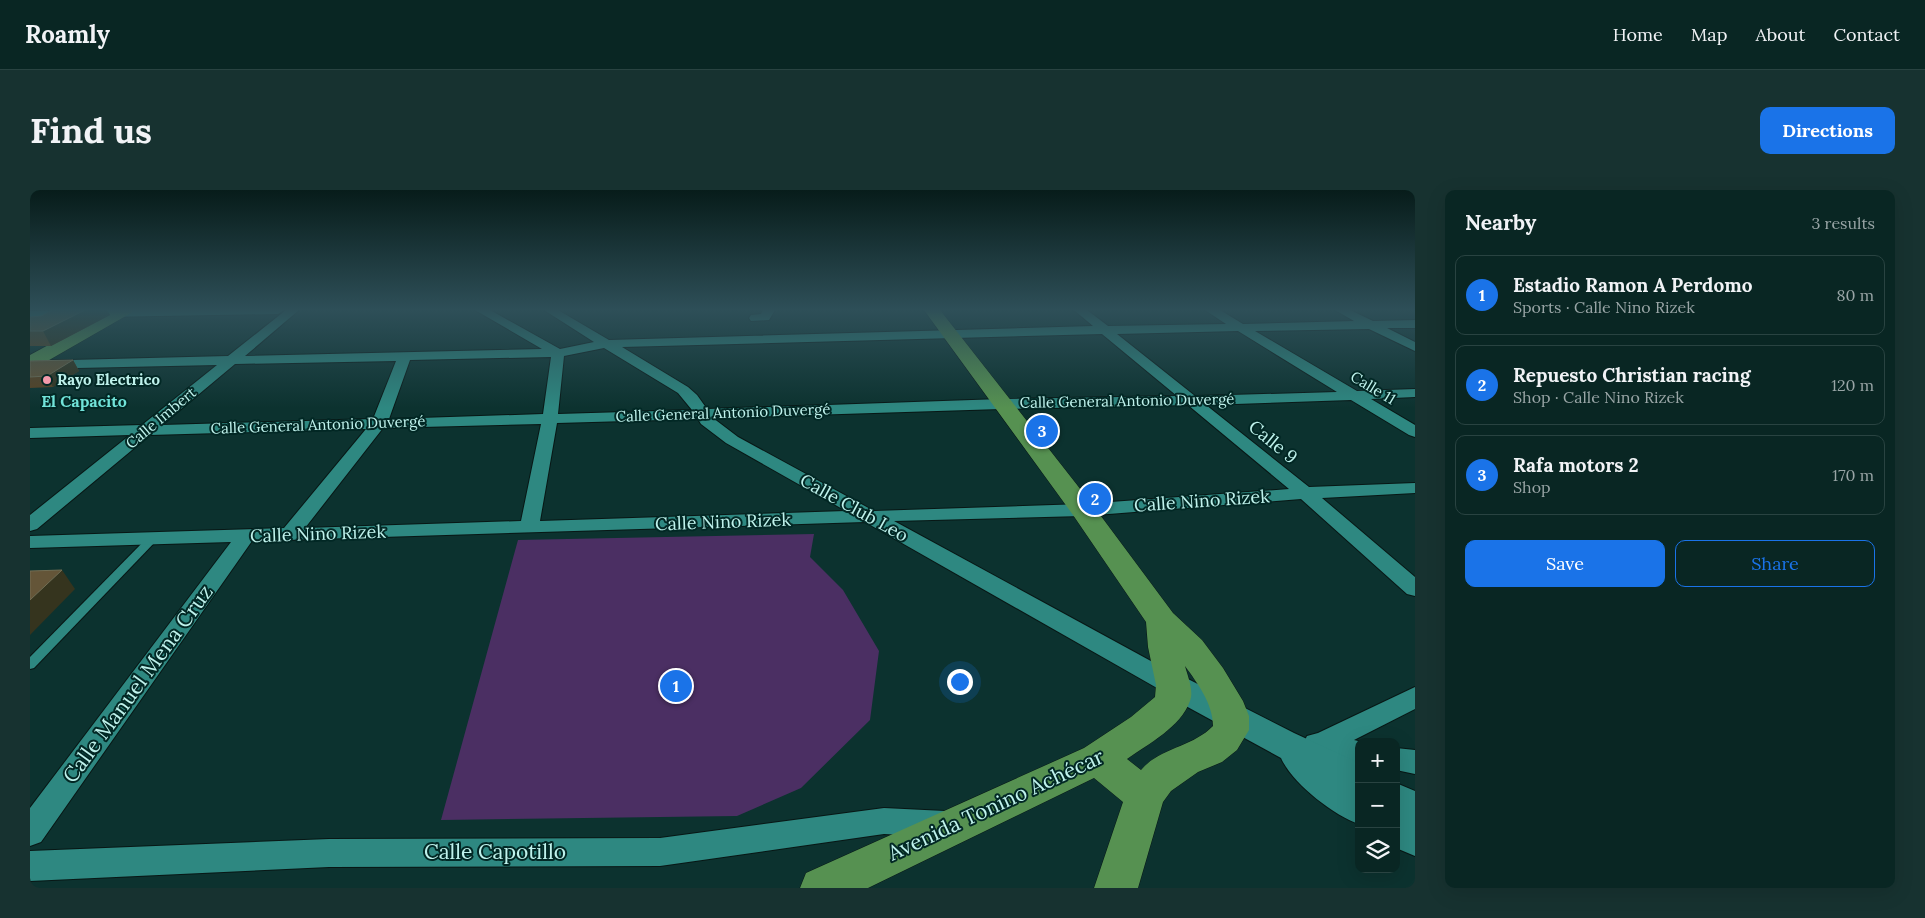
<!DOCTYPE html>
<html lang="en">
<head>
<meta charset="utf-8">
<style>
  :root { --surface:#092623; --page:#173230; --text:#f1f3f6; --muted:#99a5a6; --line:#294341; --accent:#1a73e8 }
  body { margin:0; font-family:Lora,serif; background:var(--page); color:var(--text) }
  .controls { position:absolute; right:15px; bottom:15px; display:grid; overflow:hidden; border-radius:10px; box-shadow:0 5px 20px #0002 }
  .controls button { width:45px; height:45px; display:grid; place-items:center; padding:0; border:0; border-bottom:1px solid var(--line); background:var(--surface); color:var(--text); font:25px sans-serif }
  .you { position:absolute; left:929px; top:491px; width:18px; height:18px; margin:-12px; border:4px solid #fff; border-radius:50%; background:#1a73e8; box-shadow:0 0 0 8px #1a73e833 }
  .badge { display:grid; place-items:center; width:32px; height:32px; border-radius:50%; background:var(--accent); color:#fff; font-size:16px; font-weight:700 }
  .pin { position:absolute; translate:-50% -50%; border:2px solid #fff; box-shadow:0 1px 5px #0006 }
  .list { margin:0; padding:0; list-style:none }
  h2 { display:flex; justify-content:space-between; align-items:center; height:65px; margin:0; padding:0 20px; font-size:21px }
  h2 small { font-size:16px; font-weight:400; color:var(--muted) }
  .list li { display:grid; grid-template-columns:32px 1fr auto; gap:15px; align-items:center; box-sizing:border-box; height:80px; margin:0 10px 10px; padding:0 10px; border:1px solid var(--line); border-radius:10px }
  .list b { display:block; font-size:19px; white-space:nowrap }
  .list p { margin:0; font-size:16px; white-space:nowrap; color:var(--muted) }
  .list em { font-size:16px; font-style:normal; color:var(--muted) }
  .actions { display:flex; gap:10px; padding:15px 20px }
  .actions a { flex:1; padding:11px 0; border:1px solid var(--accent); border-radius:10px; text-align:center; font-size:18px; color:var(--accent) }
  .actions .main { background:var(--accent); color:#fff }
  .icon { flex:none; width:28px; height:28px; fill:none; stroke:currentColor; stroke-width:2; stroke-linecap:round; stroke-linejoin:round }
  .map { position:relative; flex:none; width:1385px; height:698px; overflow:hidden; border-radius:10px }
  header { display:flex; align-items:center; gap:30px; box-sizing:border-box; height:70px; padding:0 25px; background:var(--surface); border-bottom:1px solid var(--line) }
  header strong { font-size:24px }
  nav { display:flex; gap:28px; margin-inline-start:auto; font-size:18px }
  .intro { display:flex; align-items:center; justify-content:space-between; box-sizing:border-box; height:120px; padding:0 30px }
  h1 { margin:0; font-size:35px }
  .button { padding:12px 22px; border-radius:10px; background:var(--accent); color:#fff; font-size:18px; font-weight:700 }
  main { display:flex; gap:30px; padding:0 30px }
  aside { flex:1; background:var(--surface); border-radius:10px; box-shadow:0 5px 20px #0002 }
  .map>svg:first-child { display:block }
</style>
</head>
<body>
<header>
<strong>Roamly</strong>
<nav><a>Home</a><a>Map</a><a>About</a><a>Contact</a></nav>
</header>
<div class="intro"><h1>Find us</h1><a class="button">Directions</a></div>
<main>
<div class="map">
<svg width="1385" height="698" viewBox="0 0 1385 698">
  <rect width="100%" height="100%" fill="#0c322f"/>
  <!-- green -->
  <polygon fill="#4b2f63" points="784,344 780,367 813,400 849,461 840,530 771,598 707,626 411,630 488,350"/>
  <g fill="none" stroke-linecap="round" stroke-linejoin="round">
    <defs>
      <polygon id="service" points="122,346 126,347 127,349 126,351 4,478 0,479 0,467 118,347"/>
      <g id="minor">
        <polygon points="40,120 46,124 44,127 0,129 0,121"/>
        <polygon points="74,120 254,120 248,124 70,127 68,124"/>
        <path d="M256 120H269L215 166 512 159 445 120H460L530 159 564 152 514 120H528L579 150 1063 136 1044 120H1057L1078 136 1196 134 1175 120H1190L1213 134 1324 131 1305 120H1320L1343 131 1385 130V138H1357L1385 152V161L1339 139 1225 141 1327 201 1385 199V207L1341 209 1385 235V247L1379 245 1321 210 1176 215 1279 297 1385 293V303L1292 308 1385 387V406L1377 404 1271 309 1053 326 864 331 1152 488 1156 495 1152 502 1143 504 1134 502 835 332 222 351 11 652 0 656V618L201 352 0 358V346L254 338 336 239 120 245 7 339 0 341V325L100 245 0 248V238L112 235 187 175 0 179V171L198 166ZM1208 141 1307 202 1165 206 1087 144ZM1072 144 1147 206 971 209 677 219 667 205 658 197 592 157ZM574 158 648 203 662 220 528 224 534 166ZM521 167 513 224 359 229 380 170ZM366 171 343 229 132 235 205 174ZM1158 215 1259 299 1053 314 844 321 708 247 683 228 971 219ZM668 229 671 234 696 253 816 321 510 331 527 233ZM511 234 491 331 275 338 353 238Z"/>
        <polygon points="733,120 745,120 739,130 721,131 719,128 721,125 731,124"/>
        <polygon points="1385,497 1385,519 1324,550 1332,552 1329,552 1329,573 1277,562 1273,554 1277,546 1288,543"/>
        <polygon points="1366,558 1385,560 1385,584 1366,580"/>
        <polygon points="854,618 915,621 926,625 930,634 926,643 915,647 854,644 630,676 299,677 0,691 0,661 299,649 630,648"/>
      </g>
      <g id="tertiary">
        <path d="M1143 483 1154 487 1264 543 1329 573V634C1303 625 1262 593 1251 568L1132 503 1127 495 1132 487Z"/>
        <polygon points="1366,593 1385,601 1385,666 1366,658"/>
      </g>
      <g id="primary">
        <polygon points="83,120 103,120 101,123 7,177 0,179 0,165"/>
        <path d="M894 120H910L1062 314 1143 423 1172 450 1193 478 1213 511 1219 526V540L1207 560 1192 572 1168 582 1141 601 1133 612 1108 698H1064L1093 612 1064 588 838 698H770L776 683 1054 558 1101 527 1125 507 1126 495 1118 457 1116 432 1043 325ZM1155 476C1168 494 1183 514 1183 536 1163 557 1129 558 1111 580L1097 569C1118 554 1151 537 1160 511 1164 501 1158 487 1155 476Z"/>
      </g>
    </defs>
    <!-- service casing -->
    <use href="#service" stroke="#081715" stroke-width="2"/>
    <!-- minor casing -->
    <use href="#minor" stroke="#081715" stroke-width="2"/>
    <!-- tertiary casing -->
    <use href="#tertiary" stroke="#081715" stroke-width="2"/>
    <!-- primary casing -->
    <use href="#primary" stroke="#081715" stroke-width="1"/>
    <!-- service -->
    <use href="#service" fill="#2e8881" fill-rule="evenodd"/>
    <!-- minor -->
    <use href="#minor" fill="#2e8881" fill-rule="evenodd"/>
    <!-- tertiary -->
    <use href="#tertiary" fill="#2e8881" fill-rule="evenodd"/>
    <!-- primary -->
    <use href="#primary" fill="#569151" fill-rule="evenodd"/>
  </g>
  <!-- wall -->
  <g fill="#594222">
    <polygon points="23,120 77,120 80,125 21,156 0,156 0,127 11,126"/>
    <polygon points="43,170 49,181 23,197 0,198 0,171"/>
  </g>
  <!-- shaded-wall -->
  <g fill="#35341e">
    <polygon points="55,120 77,120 80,125 21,156 13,141"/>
    <polygon points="43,170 49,181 23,197 17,186"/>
    <polygon points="32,380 45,399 0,445 0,410"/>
  </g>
  <!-- building -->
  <g fill="#645538" stroke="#726e54">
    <polygon points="23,120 55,120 13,141 0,141 0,127 11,126"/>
    <polygon points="43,170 17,186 0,187 0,171"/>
    <polygon points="32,380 0,410 0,381"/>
  </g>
  <!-- sky -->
  <linearGradient id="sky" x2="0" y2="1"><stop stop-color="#071c1a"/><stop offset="0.55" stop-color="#2e4f58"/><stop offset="1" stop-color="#2e4f58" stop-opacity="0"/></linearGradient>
  <rect width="1385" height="218" fill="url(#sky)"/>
  <!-- markers -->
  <circle fill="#f39aab" stroke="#022825" stroke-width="2" cx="17" cy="190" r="5"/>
  <g text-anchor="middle" stroke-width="4" stroke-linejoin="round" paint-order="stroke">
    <!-- far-poi labels -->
    <g font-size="15" font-weight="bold" fill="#bff2ec" stroke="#022825" text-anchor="start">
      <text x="27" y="195">Rayo Electrico</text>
    </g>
    <!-- far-street labels -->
    <g font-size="15" fill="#bff2ec" stroke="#022825">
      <text transform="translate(1343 198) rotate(31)" y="5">Calle 11</text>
      <text transform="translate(1097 211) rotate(-1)" y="5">Calle General Antonio Duvergé</text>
      <text transform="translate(693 223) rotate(-2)" y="5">Calle General Antonio Duvergé</text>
      <text transform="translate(131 228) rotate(-40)" y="5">Calle Imbert</text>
      <text transform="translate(288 235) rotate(-2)" y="5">Calle General Antonio Duvergé</text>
    </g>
    <!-- far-neighbourhood labels -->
    <g font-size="16" font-weight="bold" fill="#71e3d9" stroke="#022825">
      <text x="54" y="217">El Capacito</text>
    </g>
    <!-- street labels -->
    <g font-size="18" fill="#bff2ec" stroke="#022825">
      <text transform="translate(1243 252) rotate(39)" y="6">Calle 9</text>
      <text transform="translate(1172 311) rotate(-4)" y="6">Calle Nino Rizek</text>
      <text transform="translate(824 318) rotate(29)" y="6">Calle Club Leo</text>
      <text transform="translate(693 332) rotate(-2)" y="6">Calle Nino Rizek</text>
      <text transform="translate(288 344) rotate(-2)" y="6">Calle Nino Rizek</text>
    </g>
    <!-- near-street labels -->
    <g font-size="21" fill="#bff2ec" stroke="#022825">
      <text transform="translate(108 494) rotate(-54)" y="7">Calle Manuel Mena Cruz</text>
      <text transform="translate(966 615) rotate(-25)" y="7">Avenida Tonino Achécar</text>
      <text x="465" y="669">Calle Capotillo</text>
    </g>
  </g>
</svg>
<div class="controls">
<button>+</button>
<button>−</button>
<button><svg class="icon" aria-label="layers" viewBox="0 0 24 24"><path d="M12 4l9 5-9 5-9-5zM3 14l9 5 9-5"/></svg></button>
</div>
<div class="you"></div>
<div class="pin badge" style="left:646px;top:496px">1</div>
<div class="pin badge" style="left:1065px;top:309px">2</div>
<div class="pin badge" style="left:1012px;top:241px">3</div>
</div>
<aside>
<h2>Nearby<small>3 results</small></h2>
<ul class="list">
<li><span class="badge">1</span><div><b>Estadio Ramon A Perdomo</b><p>Sports · Calle Nino Rizek</p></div><em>80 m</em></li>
<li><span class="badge">2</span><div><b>Repuesto Christian racing</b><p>Shop · Calle Nino Rizek</p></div><em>120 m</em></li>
<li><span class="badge">3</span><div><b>Rafa motors 2</b><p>Shop</p></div><em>170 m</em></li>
</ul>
<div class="actions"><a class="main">Save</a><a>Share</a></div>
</aside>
</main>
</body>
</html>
